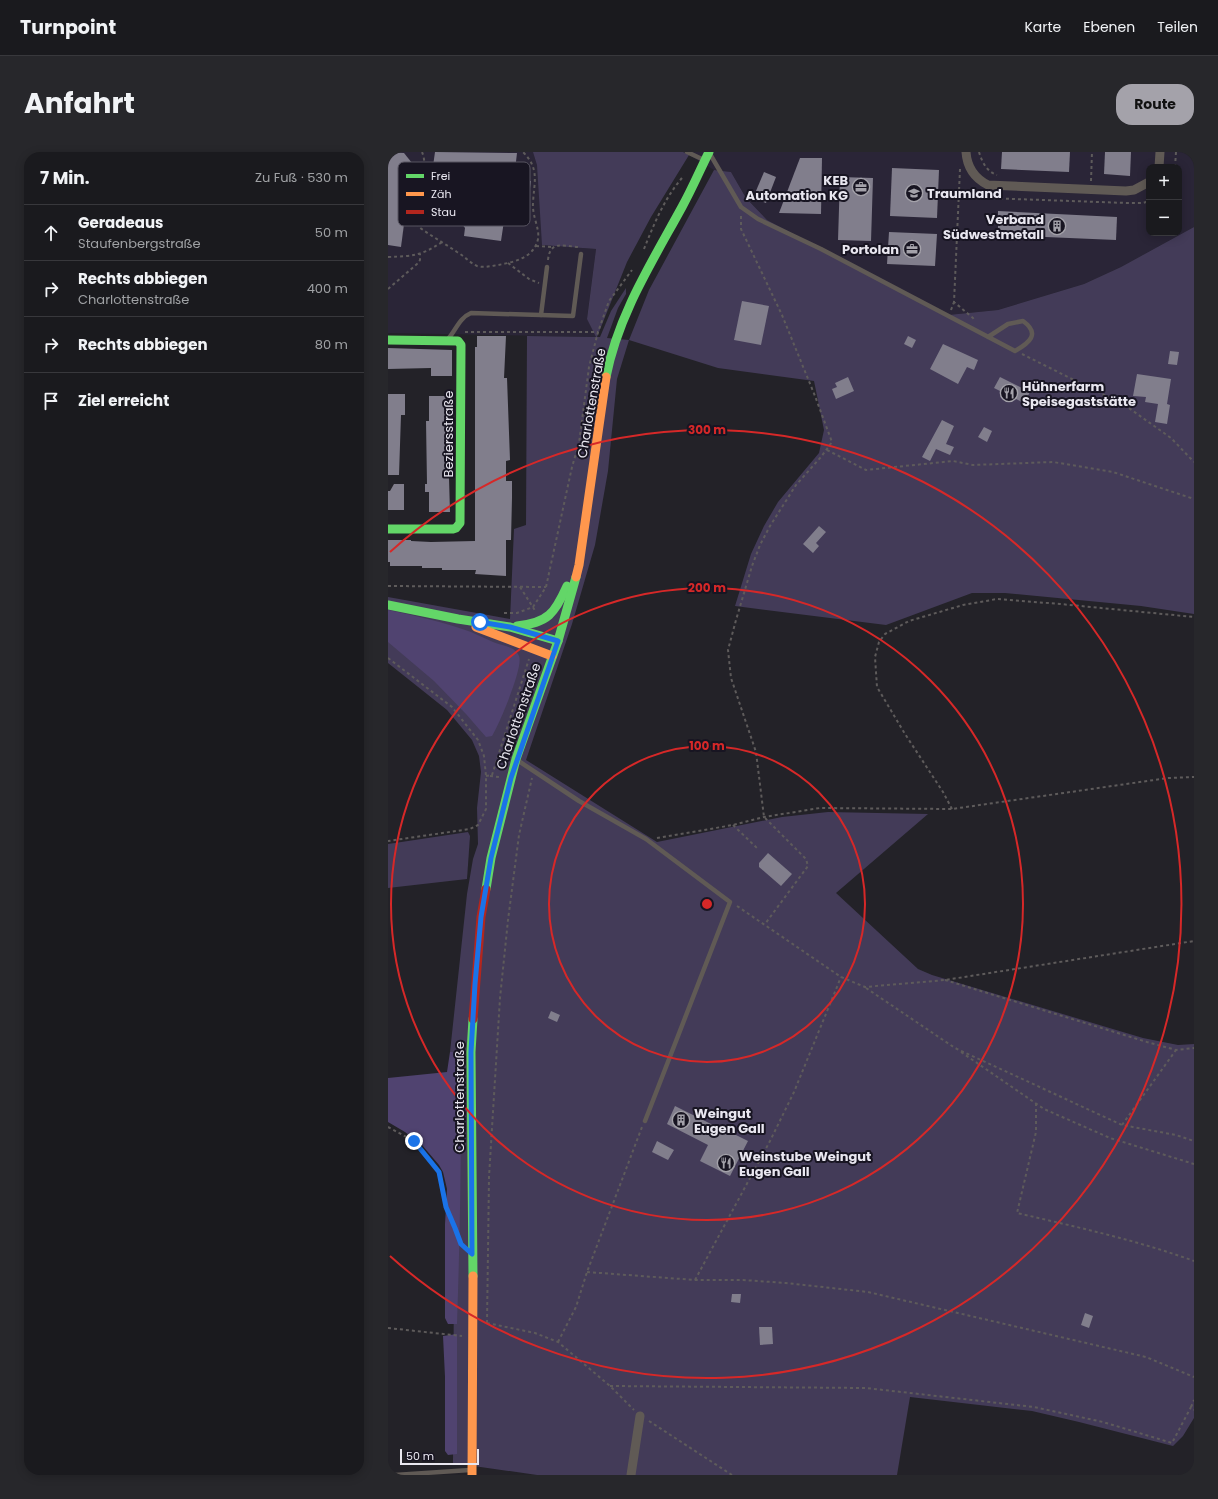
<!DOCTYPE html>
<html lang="de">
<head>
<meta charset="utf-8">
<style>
  :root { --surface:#1a1a1e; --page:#27272b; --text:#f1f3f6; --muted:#9fa1a4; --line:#38383c; --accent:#a4a2aa }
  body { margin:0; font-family:Poppins,sans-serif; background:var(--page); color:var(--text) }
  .controls { position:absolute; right:12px; top:12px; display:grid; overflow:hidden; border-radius:8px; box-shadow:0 2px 10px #0003 }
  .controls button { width:36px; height:36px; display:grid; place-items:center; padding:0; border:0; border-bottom:1px solid var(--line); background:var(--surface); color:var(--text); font:20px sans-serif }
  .scale { position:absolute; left:12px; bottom:10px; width:79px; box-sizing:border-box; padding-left:4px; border:2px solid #e9e7f0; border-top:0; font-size:11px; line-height:14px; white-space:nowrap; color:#e9e7f0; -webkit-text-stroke:3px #181522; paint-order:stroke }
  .stop { position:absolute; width:12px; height:12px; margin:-9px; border:3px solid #1a73e8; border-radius:50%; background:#fff }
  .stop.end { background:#1a73e8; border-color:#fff; box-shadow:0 1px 4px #0008 }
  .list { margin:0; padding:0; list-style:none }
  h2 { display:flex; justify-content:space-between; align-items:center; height:52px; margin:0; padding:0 16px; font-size:17px }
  h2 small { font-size:13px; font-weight:400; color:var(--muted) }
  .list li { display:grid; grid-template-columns:26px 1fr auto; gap:12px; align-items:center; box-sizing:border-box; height:56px; padding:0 16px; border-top:1px solid var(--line) }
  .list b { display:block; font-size:15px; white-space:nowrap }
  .list p { margin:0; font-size:13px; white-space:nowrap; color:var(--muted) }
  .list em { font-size:13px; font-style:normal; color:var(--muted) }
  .icon { flex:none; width:22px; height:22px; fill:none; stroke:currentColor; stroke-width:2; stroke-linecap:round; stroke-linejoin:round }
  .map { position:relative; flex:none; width:806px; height:1323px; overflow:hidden; border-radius:16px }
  header { display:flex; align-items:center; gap:24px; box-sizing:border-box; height:56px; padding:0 20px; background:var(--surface); border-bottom:1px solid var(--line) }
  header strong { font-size:19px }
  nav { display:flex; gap:22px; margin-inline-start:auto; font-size:14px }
  .intro { display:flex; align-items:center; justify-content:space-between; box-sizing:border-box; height:96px; padding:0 24px }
  h1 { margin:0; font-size:28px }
  .button { padding:10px 18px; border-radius:16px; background:var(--accent); color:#111; font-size:14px; font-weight:700 }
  main { display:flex; gap:24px; padding:0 24px }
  aside { flex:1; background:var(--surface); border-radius:16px; box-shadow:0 2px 10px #0003 }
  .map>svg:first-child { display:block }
</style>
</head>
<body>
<header>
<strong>Turnpoint</strong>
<nav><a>Karte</a><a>Ebenen</a><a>Teilen</a></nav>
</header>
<div class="intro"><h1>Anfahrt</h1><a class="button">Route</a></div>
<main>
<aside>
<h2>7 Min.<small>Zu Fuß · 530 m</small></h2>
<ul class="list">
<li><svg class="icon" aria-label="ahead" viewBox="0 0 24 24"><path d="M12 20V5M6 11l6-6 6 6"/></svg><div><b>Geradeaus</b><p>Staufenbergstraße</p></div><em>50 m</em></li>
<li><svg class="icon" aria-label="right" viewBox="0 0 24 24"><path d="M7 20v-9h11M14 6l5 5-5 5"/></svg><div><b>Rechts abbiegen</b><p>Charlottenstraße</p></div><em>400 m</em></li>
<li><svg class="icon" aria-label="right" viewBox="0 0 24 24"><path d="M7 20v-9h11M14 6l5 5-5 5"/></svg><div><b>Rechts abbiegen</b></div><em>80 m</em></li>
<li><svg class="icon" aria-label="arrive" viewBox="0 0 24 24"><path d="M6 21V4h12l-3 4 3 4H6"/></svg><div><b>Ziel erreicht</b></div></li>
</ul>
</aside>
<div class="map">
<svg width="806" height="1323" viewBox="0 0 806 1323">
  <rect width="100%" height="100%" fill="#232228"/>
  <!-- built -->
  <g fill="#2a2537" fill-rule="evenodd">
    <polygon points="0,0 159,0 154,93 208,97 199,166 208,185 0,181"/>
    <path d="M296 0H806V75L733 115 696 132 610 158 560 163 379 68 358 46 343 20 326 18ZM761 15H791V81H761Z"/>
  </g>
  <!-- green -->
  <g fill="#433b58">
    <polygon points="145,0 295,0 301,3 263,65 239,110 209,185 212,185 223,159 238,136 238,142 230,156 219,186 241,188 261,138 326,18 343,20 358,46 379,68 560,163 610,158 696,132 733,115 806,75 806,462 753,454 617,441 584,441 498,473 347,454 363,402 376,374 390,350 431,301 436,278 426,229 330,216 241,188 229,227 220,319 207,393 184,472 138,608 269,690 394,665 440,660 540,662 448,741 530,817 544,823 755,886 790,893 806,892 806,1266 795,1284 785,1294 691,1270 644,1259 522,1245 509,1323 149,1323 65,1311 67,900 62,900 79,742 85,707 90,692 89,656 93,620 91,604 84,588 59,558 0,511 0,445 122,467 126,377 138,373 139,184 208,185 199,167 208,97 154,93 149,13"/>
    <polygon points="80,680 82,684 79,727 0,736 0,692"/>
  </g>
  <!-- forest -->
  <g fill="#504370">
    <path d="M0 458C28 464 56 470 83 480 90 483 98 487 105 490 114 494 127 494 131 504 136 514 111 573 104 584L98 585 78 562 46 529 0 490Z"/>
    <path d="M62 900H72C74 991 72 1082 69 1172H60L57 1166V1072L59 1037 55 1020 51 1013 34 993 17 980 0 970V926L59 920Z"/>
    <polygon points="69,1182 69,1302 60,1303 57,1299 57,1225 55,1184"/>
  </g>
  <!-- building -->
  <g fill="#817e8c">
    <polygon points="0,0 16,1 24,11 13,95 0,93"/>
    <polygon points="47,0 129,1 126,27 143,29 137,72 116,69 113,89 76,84 77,76 70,67 42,63 49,15 45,14"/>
    <polygon points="614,0 682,0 681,20 613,17"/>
    <polygon points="717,0 743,0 742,24 716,22"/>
    <polygon points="412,6 434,6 433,62 391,61"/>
    <polygon points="504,16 551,18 549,66 502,64"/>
    <polygon points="376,20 388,25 378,51 365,46"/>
    <polygon points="452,25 485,26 483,89 450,88"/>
    <polygon points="610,59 729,65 728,88 610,83"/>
    <polygon points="501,80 549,82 547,114 499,112"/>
    <polygon points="354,149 381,154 373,193 346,188"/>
    <polygon points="89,184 118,184 116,226 119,226 122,308 118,309 118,329 124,329 124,346 123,388 118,388 118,424 87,422 88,418 54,418 54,416 34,416 34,414 2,414 2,410 0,410 0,388 23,388 23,389 43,390 87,389 87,195 89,195"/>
    <polygon points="520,184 528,188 524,196 516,192"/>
    <polygon points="555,192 590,208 586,218 579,215 570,232 542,217"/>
    <polygon points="0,196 64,198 64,224 43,224 43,216 0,217"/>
    <polygon points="782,199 791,200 789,213 780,212"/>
    <polygon points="749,222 783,227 779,252 782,253 779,272 767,270 770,252 757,250 758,245 745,244"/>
    <polygon points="460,225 466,239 448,247 444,237 449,235 447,231"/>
    <polygon points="612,225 642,240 636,251 606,236"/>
    <polygon points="0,242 17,242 17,263 13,263 11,323 0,323"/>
    <polygon points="41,244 62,244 62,265 60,265 60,287 64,289 60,292 62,360 41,360 41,340 37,340 37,332 39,332 38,269 41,269"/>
    <polygon points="554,268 566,274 558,292 566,295 562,303 548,297 542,309 534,305"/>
    <polygon points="596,275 604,279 599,290 590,285"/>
    <polygon points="6,332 16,332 16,358 0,358 0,339 2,339"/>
    <polygon points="431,374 438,380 428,391 431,394 425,401 415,392"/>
    <polygon points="380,701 404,722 393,734 371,715 371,711"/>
    <polygon points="163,859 172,863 169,870 160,866"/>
    <polygon points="287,954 329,975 330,974 360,989 342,1024 312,1009 320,993 279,972"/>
    <polygon points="269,989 286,998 280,1008 264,1000"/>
    <polygon points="344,1142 353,1142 352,1151 343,1150"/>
    <polygon points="697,1161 705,1164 701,1176 693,1173"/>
    <polygon points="371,1175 384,1175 385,1192 372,1193"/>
  </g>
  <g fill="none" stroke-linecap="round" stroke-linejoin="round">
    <!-- path -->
    <g stroke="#5e5b5b" stroke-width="2" stroke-dasharray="3 3" stroke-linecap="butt">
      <path d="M34 0C41 15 32 54 29 71L31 75C43 84 56 91 69 100 76 104 81 110 89 114 96 116 103 114 110 113 126 110 146 106 150 87 152 77 144 64 145 51 146 30 152 17 135 0"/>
      <path d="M591 0C594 10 599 20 609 23"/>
      <polyline points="787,15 788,0"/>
      <polyline points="572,17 566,150 585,166 587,169"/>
      <polyline points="703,29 704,0"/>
      <polyline points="570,45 739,51 755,51 761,49"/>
      <polyline points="353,64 353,77 394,163 427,244 444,290 433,305 408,333 382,374 372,393 364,414 348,468 340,498 343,526 368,600 376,665 418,707 420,714 377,772"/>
      <polyline points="148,94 164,95"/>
      <path d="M256 97C266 72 276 47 294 26"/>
      <path d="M0 105C25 104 33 104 54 90"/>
      <path d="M160 108C162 88 175 94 190 95"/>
      <polyline points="120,111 141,127 151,131"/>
      <polyline points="0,137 29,112 32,108 32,102"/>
      <polyline points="563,158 566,150"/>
      <polyline points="77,180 210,180"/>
      <polyline points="634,202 738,254 783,286 806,310"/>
      <polyline points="439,298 478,318 565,309 585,313 665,310 725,320 806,347"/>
      <polyline points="0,434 158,435"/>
      <polyline points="132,435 148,460"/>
      <polyline points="116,461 129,461 145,455 158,435 184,315 191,291 201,215 210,180 221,149 244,118"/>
      <polyline points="0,506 64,555 90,588 96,604 98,624 98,657 90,673 82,677 0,689"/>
      <polyline points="98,624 104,623 141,507"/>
      <polyline points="102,624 111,625"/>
      <polyline points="564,657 555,640 517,582 489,535 487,505 491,490 497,482 521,469 575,453 609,447 672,452 806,465"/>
      <polyline points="345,673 371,698"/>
      <polyline points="269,686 345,673 376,665 432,656 564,657 780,626 806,625"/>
      <polyline points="349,754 453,825 477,835 557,828 806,789"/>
      <polyline points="557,828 759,890 788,898 806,896"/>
      <polyline points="478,836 567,896 734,973 788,983 806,989"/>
      <polyline points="573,900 656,957 722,986 806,1012"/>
      <path d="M648 951V980L629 1061C689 1075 748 1088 806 1109"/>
      <polyline points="734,973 788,898"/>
      <polyline points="0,975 26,989 51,1020 59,1055 72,1090"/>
      <polyline points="199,1120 307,1128 355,1128 398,1131 480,1140 758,1205 806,1225"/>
      <polyline points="307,1128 382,989 406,940 453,825"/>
      <polyline points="99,1171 101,1025 112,846 120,768 131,683 144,626"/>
      <polyline points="99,1171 147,1181 170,1190 222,1234 246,1258"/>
      <polyline points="0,1176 74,1184"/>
      <polyline points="170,1190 188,1155 199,1120 254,975"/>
      <polyline points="222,1234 478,1236 646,1255 715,1270 784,1291 803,1255 806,1258"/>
      <polyline points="803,1255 806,1248"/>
      <polyline points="261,1269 344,1323"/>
    </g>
    <!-- lane -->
    <g stroke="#605a55" stroke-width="4.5">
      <polyline points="299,0 316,8"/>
      <path d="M322 2 353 55 370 67 433 97 627 199C641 191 653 182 635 169L620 172 600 185"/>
      <polyline points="153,163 159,115"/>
      <path d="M60 187C68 178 71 166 83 161L185 164 193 102"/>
      <polyline points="129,608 191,649 258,687 342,750 257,969"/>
      <polyline points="7,1323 82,1318"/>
    </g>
    <!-- street -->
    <g stroke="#605a55" stroke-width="9">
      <path d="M578 0C579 15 586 26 600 33L738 39 746 38 761 30"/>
      <polyline points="771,15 772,0"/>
      <polyline points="243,1323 252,1264"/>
    </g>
    <!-- fast -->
    <g stroke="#63d668" stroke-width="9">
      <polyline points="0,188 70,189 73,193 72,371 68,376 65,377 0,377"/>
      <path d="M218 225C230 163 264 110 294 55 304 37 312 18 321 0"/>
      <polyline points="0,453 70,467 122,475 170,489"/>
      <path d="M129 474C160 471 167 461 179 434"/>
      <polyline points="98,737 103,706 128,607 170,489 188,425"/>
      <polyline points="85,1124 83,900 85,867"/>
    </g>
    <!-- slow -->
    <g stroke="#ff974d" stroke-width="9">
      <polyline points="188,425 191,413 218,225"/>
      <polyline points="88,475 164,504"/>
      <polyline points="84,1323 85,1124"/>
    </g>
    <!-- jam -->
    <polyline stroke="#b3261e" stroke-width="9" points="85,867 93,765 98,737"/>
  </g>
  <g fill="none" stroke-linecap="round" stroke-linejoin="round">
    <!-- route -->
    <polyline stroke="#1a73e8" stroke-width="5" points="26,989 51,1020 58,1055 67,1076 73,1092 84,1102 83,900 87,832 93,765 103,706 123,626 170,489 122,475 92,470"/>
  </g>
  <!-- distance rings -->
  <g fill="none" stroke="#d62828" stroke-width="2">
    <circle cx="319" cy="752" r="158"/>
    <circle cx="319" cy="752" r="316"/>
    <path d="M2 400A474 474 0 1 1 2 1104"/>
  </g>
  <!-- icons -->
  <defs>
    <symbol id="office-ring" viewBox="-11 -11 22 22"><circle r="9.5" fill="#181522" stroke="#a4a2aa" stroke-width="1.5"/><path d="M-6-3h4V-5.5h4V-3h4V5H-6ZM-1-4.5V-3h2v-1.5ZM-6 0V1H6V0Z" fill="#a4a2aa"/></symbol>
    <symbol id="school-ring" viewBox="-11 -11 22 22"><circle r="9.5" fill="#181522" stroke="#a4a2aa" stroke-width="1.5"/><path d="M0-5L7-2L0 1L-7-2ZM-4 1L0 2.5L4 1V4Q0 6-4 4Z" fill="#a4a2aa"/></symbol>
    <symbol id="building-ring" viewBox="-11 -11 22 22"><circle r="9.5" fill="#181522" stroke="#a4a2aa" stroke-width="1.5"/><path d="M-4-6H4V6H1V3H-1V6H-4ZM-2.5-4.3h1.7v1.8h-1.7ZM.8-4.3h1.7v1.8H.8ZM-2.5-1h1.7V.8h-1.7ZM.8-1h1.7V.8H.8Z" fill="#a4a2aa"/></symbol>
    <symbol id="restaurant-ring" viewBox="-11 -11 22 22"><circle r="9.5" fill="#181522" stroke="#a4a2aa" stroke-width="1.5"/><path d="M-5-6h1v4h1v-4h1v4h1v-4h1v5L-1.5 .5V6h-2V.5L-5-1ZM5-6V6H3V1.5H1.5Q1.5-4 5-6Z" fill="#a4a2aa"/></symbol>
  </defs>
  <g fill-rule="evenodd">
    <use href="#office-ring" x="463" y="25" width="20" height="20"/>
    <use href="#school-ring" x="516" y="31" width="20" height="20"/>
    <use href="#building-ring" x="659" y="64" width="20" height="20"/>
    <use href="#office-ring" x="514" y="87" width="20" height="20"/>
    <use href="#restaurant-ring" x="611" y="231" width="20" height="20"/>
    <use href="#building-ring" x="283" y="958" width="20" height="20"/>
    <use href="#restaurant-ring" x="328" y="1001" width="20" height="20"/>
  </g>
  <g text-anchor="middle" stroke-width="4" stroke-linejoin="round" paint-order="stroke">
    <!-- poi labels -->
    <g font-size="13" font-weight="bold" fill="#e9e7f0" stroke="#181522" text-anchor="start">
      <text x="460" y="33" text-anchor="end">KEB<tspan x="460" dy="15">Automation KG</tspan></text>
      <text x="539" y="46">Traumland</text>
      <text x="656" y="72" text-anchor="end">Verband<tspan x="656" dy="15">Südwestmetall</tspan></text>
      <text x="511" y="102" text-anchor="end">Portolan</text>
      <text x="634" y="239">Hühnerfarm<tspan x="634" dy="15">Speisegaststätte</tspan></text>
      <text x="306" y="966">Weingut<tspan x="306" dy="15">Eugen Gall</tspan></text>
      <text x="351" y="1009">Weinstube Weingut<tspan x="351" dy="15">Eugen Gall</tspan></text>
    </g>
    <!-- street labels -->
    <g font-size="13" fill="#e9e7f0" stroke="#181522">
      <text transform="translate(203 251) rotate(-80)" y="5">Charlottenstraße</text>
      <text transform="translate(60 282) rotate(-90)" y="5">Beziersstraße</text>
      <text transform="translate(130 564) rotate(-71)" y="5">Charlottenstraße</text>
      <text transform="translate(71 945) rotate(-90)" y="5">Charlottenstraße</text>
    </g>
  </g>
  <!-- legend -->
  <rect x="10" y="10" width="132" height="64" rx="6" fill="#181522" stroke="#575460" stroke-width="1"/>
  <rect x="18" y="22" width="18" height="4" fill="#63d668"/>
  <rect x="18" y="40" width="18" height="4" fill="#ff974d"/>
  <rect x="18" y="58" width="18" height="4" fill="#b3261e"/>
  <g font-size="11" fill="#e9e7f0">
    <text x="43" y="28">Frei</text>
    <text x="43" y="46">Zäh</text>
    <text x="43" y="64">Stau</text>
  </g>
  <circle cx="319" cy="752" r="6" fill="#d62828" stroke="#181522" stroke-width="2"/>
  <g font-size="12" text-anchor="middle" font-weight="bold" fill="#d62828" stroke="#181522" stroke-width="4" stroke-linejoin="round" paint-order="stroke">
    <text x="319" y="282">300 m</text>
    <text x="319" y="440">200 m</text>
    <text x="319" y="598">100 m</text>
  </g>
</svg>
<div class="controls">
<button>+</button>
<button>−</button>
</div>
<div class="scale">50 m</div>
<div class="stop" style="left:92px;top:470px"></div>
<div class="stop end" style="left:26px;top:989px"></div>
</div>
</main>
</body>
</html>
